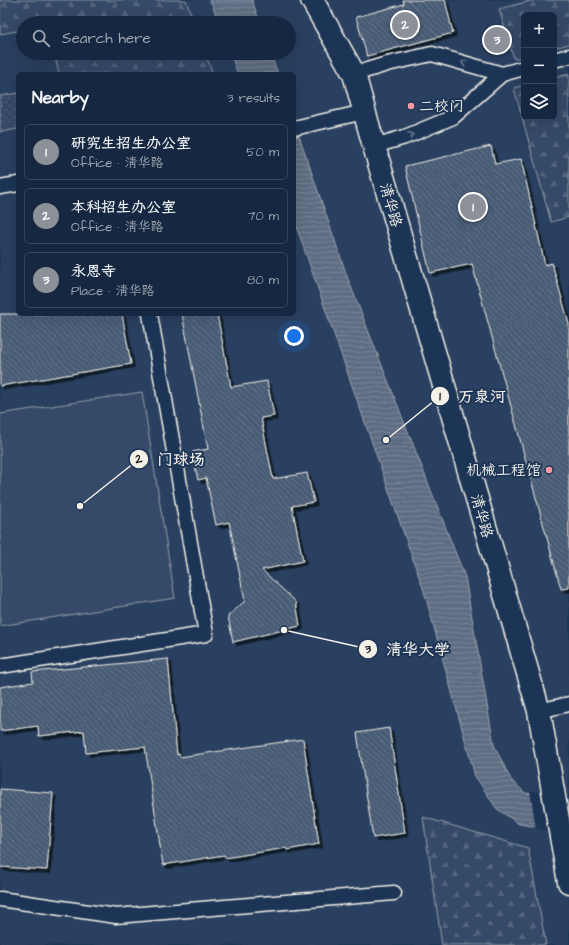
<!DOCTYPE html>
<html lang="en">
<head>
<meta charset="utf-8">
<style>
  :root { --surface:#162841; --page:#1f3048; --text:#f1f3f6; --muted:#9ea6b1; --line:#35445a; --accent:#8c9099 }
  body { margin:0; font-family:"Architects Daughter","LXGW WenKai TC",sans-serif; background:var(--page); color:var(--text) }
  .controls { position:absolute; right:12px; top:12px; display:grid; overflow:hidden; border-radius:6px; box-shadow:0 4px 16px #0002 }
  .controls button { width:36px; height:36px; display:grid; place-items:center; padding:0; border:0; border-bottom:1px solid var(--line); background:var(--surface); color:var(--text); font:20px sans-serif }
  .you { position:absolute; left:294px; top:336px; width:14px; height:14px; margin:-10px; border:3px solid #fff; border-radius:50%; background:#1a73e8; box-shadow:0 0 0 6px #1a73e833 }
  .badge { display:grid; place-items:center; width:26px; height:26px; border-radius:50%; background:var(--accent); color:#fff; font-size:13px; font-weight:700 }
  .pin { position:absolute; translate:-50% -50%; border:2px solid #fff; box-shadow:0 1px 4px #0006 }
  .list { margin:0; padding:0; list-style:none }
  h2 { display:flex; justify-content:space-between; align-items:center; height:52px; margin:0; padding:0 16px; font-size:17px }
  h2 small { font-size:13px; font-weight:400; color:var(--muted) }
  .list li { display:grid; grid-template-columns:26px 1fr auto; gap:12px; align-items:center; box-sizing:border-box; height:56px; margin:0 8px 8px; padding:0 8px; border:1px solid var(--line); border-radius:6px }
  .list b { display:block; font-size:15px; white-space:nowrap }
  .list p { margin:0; font-size:13px; white-space:nowrap; color:var(--muted) }
  .list em { font-size:13px; font-style:normal; color:var(--muted) }
  .icon { flex:none; width:22px; height:22px; fill:none; stroke:currentColor; stroke-width:2; stroke-linecap:round; stroke-linejoin:round }
  .map { position:relative; flex:none; width:569px; height:945px; overflow:hidden }
  .search { position:absolute; background:var(--surface); box-shadow:0 4px 16px #0002; left:16px; top:16px; width:280px; height:44px; display:flex; align-items:center; gap:10px; box-sizing:border-box; padding:0 14px; border-radius:22px; color:var(--muted); font-size:15px }
  .panel { position:absolute; background:var(--surface); box-shadow:0 4px 16px #0002; left:16px; top:72px; width:280px; height:244px; border-radius:6px }
  .map>svg:first-child { display:block }
</style>
</head>
<body>
<div class="map">
<svg width="569" height="945" viewBox="0 0 569 945">
  <defs>
    <pattern id="forest-firs" width="22" height="20" patternUnits="userSpaceOnUse"><rect width="22" height="20" fill="#354a67"/><path d="M5 1l3.5 6h-7zM16 11l3.5 6h-7z" fill="#53657d"/></pattern>
    <pattern id="park-dots" width="8" height="8" patternUnits="userSpaceOnUse"><rect width="8" height="8" fill="#354a67"/><path d="M2 2h.1M6 6h.1" fill="none" stroke="#53657d" stroke-width="1.8" stroke-linecap="round"/></pattern>
    <pattern id="water-rules" width="6" height="5" patternUnits="userSpaceOnUse"><rect width="6" height="5" fill="#5e6d82"/><path d="M0 2.5h6" fill="none" stroke="#768294"/></pattern>
    <pattern id="building-back-hatch" width="6" height="6" patternUnits="userSpaceOnUse"><rect width="6" height="6" fill="#485b74"/><path d="M-1 5l2 2M0 0l6 6M5-1l2 2" fill="none" stroke="#637388"/></pattern>
    <filter id="shadow"><feDropShadow dx="3.5" dy="3.5" stdDeviation="0" flood-color="#0009"/></filter>
  </defs>
  <rect width="100%" height="100%" fill="#1d3557"/>
  <filter id="ink" filterUnits="userSpaceOnUse"><feTurbulence type="fractalNoise" baseFrequency=".025" numOctaves="2"/><feDisplacementMap in="SourceGraphic" scale="8" xChannelSelector="R" yChannelSelector="G"/><feConvolveMatrix kernelMatrix="1 2 1 2 8 2 1 2 1" color-interpolation-filters="sRGB"/></filter>
  <g filter="url(#ink)">
    <!-- built -->
    <path fill="#2a4060" fill-rule="evenodd" d="M0 0H569V945H0ZM524 15H554V117H524ZM23 23H289V53H23ZM18 74H294V314H18Z"/>
    <!-- green -->
    <polygon fill="#354a67" stroke="#949ea8" points="142,392 175,598 0,626 0,414"/>
    <!-- forest -->
    <g fill="url(#forest-firs)" stroke="#949ea8">
      <polygon points="0,0 186,0 194,23 23,23 23,30 0,34"/>
      <polygon points="534,0 569,0 569,44 554,48 554,15 524,15 524,56 514,59 499,9"/>
      <polygon points="54,53 205,53 213,74 59,74"/>
      <polygon points="569,74 569,217 551,222 514,88 524,85 524,117 554,117 554,78"/>
      <polygon points="423,817 528,848 546,945 442,945"/>
    </g>
    <!-- park -->
    <polygon fill="url(#park-dots)" stroke="#949ea8" points="18,93 18,129 0,132 0,96"/>
    <!-- water -->
    <g fill="url(#water-rules)" stroke="#9aa2ab">
      <polygon points="209,0 252,0 260,23 219,23 212,4"/>
      <polygon points="230,53 270,53 278,74 238,74"/>
      <polygon points="294,121 348,279 465,577 494,745 511,780 525,793 569,797 569,832 519,824 497,809 475,776 424,591 294,220"/>
    </g>
    <!-- pier -->
    <polygon fill="#1d3557" points="530,791 569,795 569,834 536,829"/>
    <!-- building -->
    <g fill="url(#building-back-hatch)" stroke="#f4f1e8" filter="url(#shadow)">
      <polygon points="403,0 445,0 453,33 367,56 356,17 404,4"/>
      <polygon points="491,146 495,164 521,159 545,265 552,263 569,324 569,588 561,589 472,264 430,273 405,166"/>
      <polygon points="0,314 122,314 131,364 0,386"/>
      <polygon points="182,314 217,314 231,387 267,381 274,416 261,418 273,479 307,473 314,502 292,506 303,561 262,570 296,602 300,626 233,642 228,616 245,601 229,522 216,525 206,478 198,480 192,452 208,449"/>
      <polygon points="168,659 177,755 179,754 180,757 303,739 319,844 287,850 286,848 225,858 224,855 163,865 145,747 86,753 84,731 39,736 38,726 0,731 0,687 33,682 32,672"/>
      <polygon points="389,728 405,833 373,838 357,733"/>
      <polygon points="0,789 53,793 47,870 0,867"/>
    </g>
    <g fill="none" stroke-linecap="round" stroke-linejoin="round">
      <defs>
        <g id="service">
          <polyline points="554,60 569,56"/>
          <polyline points="354,74 387,64 432,54 502,74"/>
          <polyline points="294,128 364,112"/>
          <polyline points="374,146 405,137 453,117 502,74 524,68"/>
          <polyline points="0,187 18,184"/>
          <polyline points="0,666 206,634 150,314"/>
          <polyline points="539,711 569,704"/>
          <polyline points="0,899 116,916 394,893"/>
        </g>
        <polyline id="minor" points="312,0 354,74 374,146 539,711 569,882"/>
      </defs>
      <!-- service casing -->
      <use href="#service" stroke="#f4f1e8" stroke-width="17"/>
      <!-- minor casing -->
      <use href="#minor" stroke="#f4f1e8" stroke-width="25"/>
      <!-- service -->
      <use href="#service" stroke="#1d3557" stroke-width="14"/>
      <!-- minor -->
      <use href="#minor" stroke="#1d3557" stroke-width="22"/>
    </g>
    <!-- one-way arrows -->
    <defs><path id="oneway-chevron" d="M-2-3.5L2.5 0L-2 3.5" fill="none" stroke-width="1.6" stroke-linecap="round" stroke-linejoin="round"/></defs>
    <g stroke="#68778a">
      <use href="#oneway-chevron" transform="translate(464 63) rotate(-164)"/>
      <use href="#oneway-chevron" transform="translate(411 135) rotate(-22)"/>
    </g>
  </g>
  <!-- markers -->
  <g fill="#ff9aa2" stroke="#1d3557" stroke-width="1.5">
    <circle cx="411" cy="106" r="4"/>
    <circle cx="549" cy="470" r="4"/>
  </g>
  <g text-anchor="middle" stroke-width="4" stroke-linejoin="round" paint-order="stroke">
    <!-- poi labels -->
    <g font-size="15" fill="#f4f1e8" stroke="#1d3557" text-anchor="start">
      <text x="419" y="111">二校门</text>
      <text x="541" y="475" text-anchor="end">机械工程馆</text>
    </g>
    <!-- street labels -->
    <g font-size="15" fill="#f4f1e8" stroke="#1d3557">
      <text transform="translate(391 205) rotate(74)" y="5">清华路</text>
      <text transform="translate(482 516) rotate(74)" y="5">清华路</text>
    </g>
  </g>
  <!-- callouts -->
  <path fill="none" stroke="#f4f1e8" stroke-width="1.5" d="M386 440L440 396M80 506L139 459M284 630L368 649"/>
  <g fill="#f4f1e8" stroke="#1d3557" stroke-width="1.5">
    <circle cx="386" cy="440" r="4"/>
    <circle cx="80" cy="506" r="4"/>
    <circle cx="284" cy="630" r="4"/>
    <circle cx="440" cy="396" r="10"/>
    <circle cx="139" cy="459" r="10"/>
    <circle cx="368" cy="649" r="10"/>
  </g>
  <g font-size="12" text-anchor="middle" font-weight="bold" fill="#111">
    <text x="440" y="400">1</text>
    <text x="139" y="463">2</text>
    <text x="368" y="653">3</text>
  </g>
  <g font-size="16" text-anchor="middle" font-weight="bold" fill="#f4f1e8" stroke="#1d3557" stroke-width="4" stroke-linejoin="round" paint-order="stroke">
    <text x="482" y="402">万泉河</text>
    <text x="181" y="465">门球场</text>
    <text x="418" y="655">清华大学</text>
  </g>
</svg>
<div class="controls">
<button>+</button>
<button>−</button>
<button><svg class="icon" aria-label="layers" viewBox="0 0 24 24"><path d="M12 4l9 5-9 5-9-5zM3 14l9 5 9-5"/></svg></button>
</div>
<div class="you"></div>
<div class="pin badge" style="left:473px;top:207px">1</div>
<div class="pin badge" style="left:405px;top:25px">2</div>
<div class="pin badge" style="left:497px;top:40px">3</div>
<div class="search"><svg class="icon" aria-label="search" viewBox="0 0 24 24"><circle cx="10" cy="10" r="6"/><path d="M15 15l6 6"/></svg>Search here</div>
<section class="panel">
<h2>Nearby<small>3 results</small></h2>
<ul class="list">
<li><span class="badge">1</span><div><b>研究生招生办公室</b><p>Office · 清华路</p></div><em>50 m</em></li>
<li><span class="badge">2</span><div><b>本科招生办公室</b><p>Office · 清华路</p></div><em>70 m</em></li>
<li><span class="badge">3</span><div><b>永恩寺</b><p>Place · 清华路</p></div><em>80 m</em></li>
</ul>
</section>
</div>
</body>
</html>
